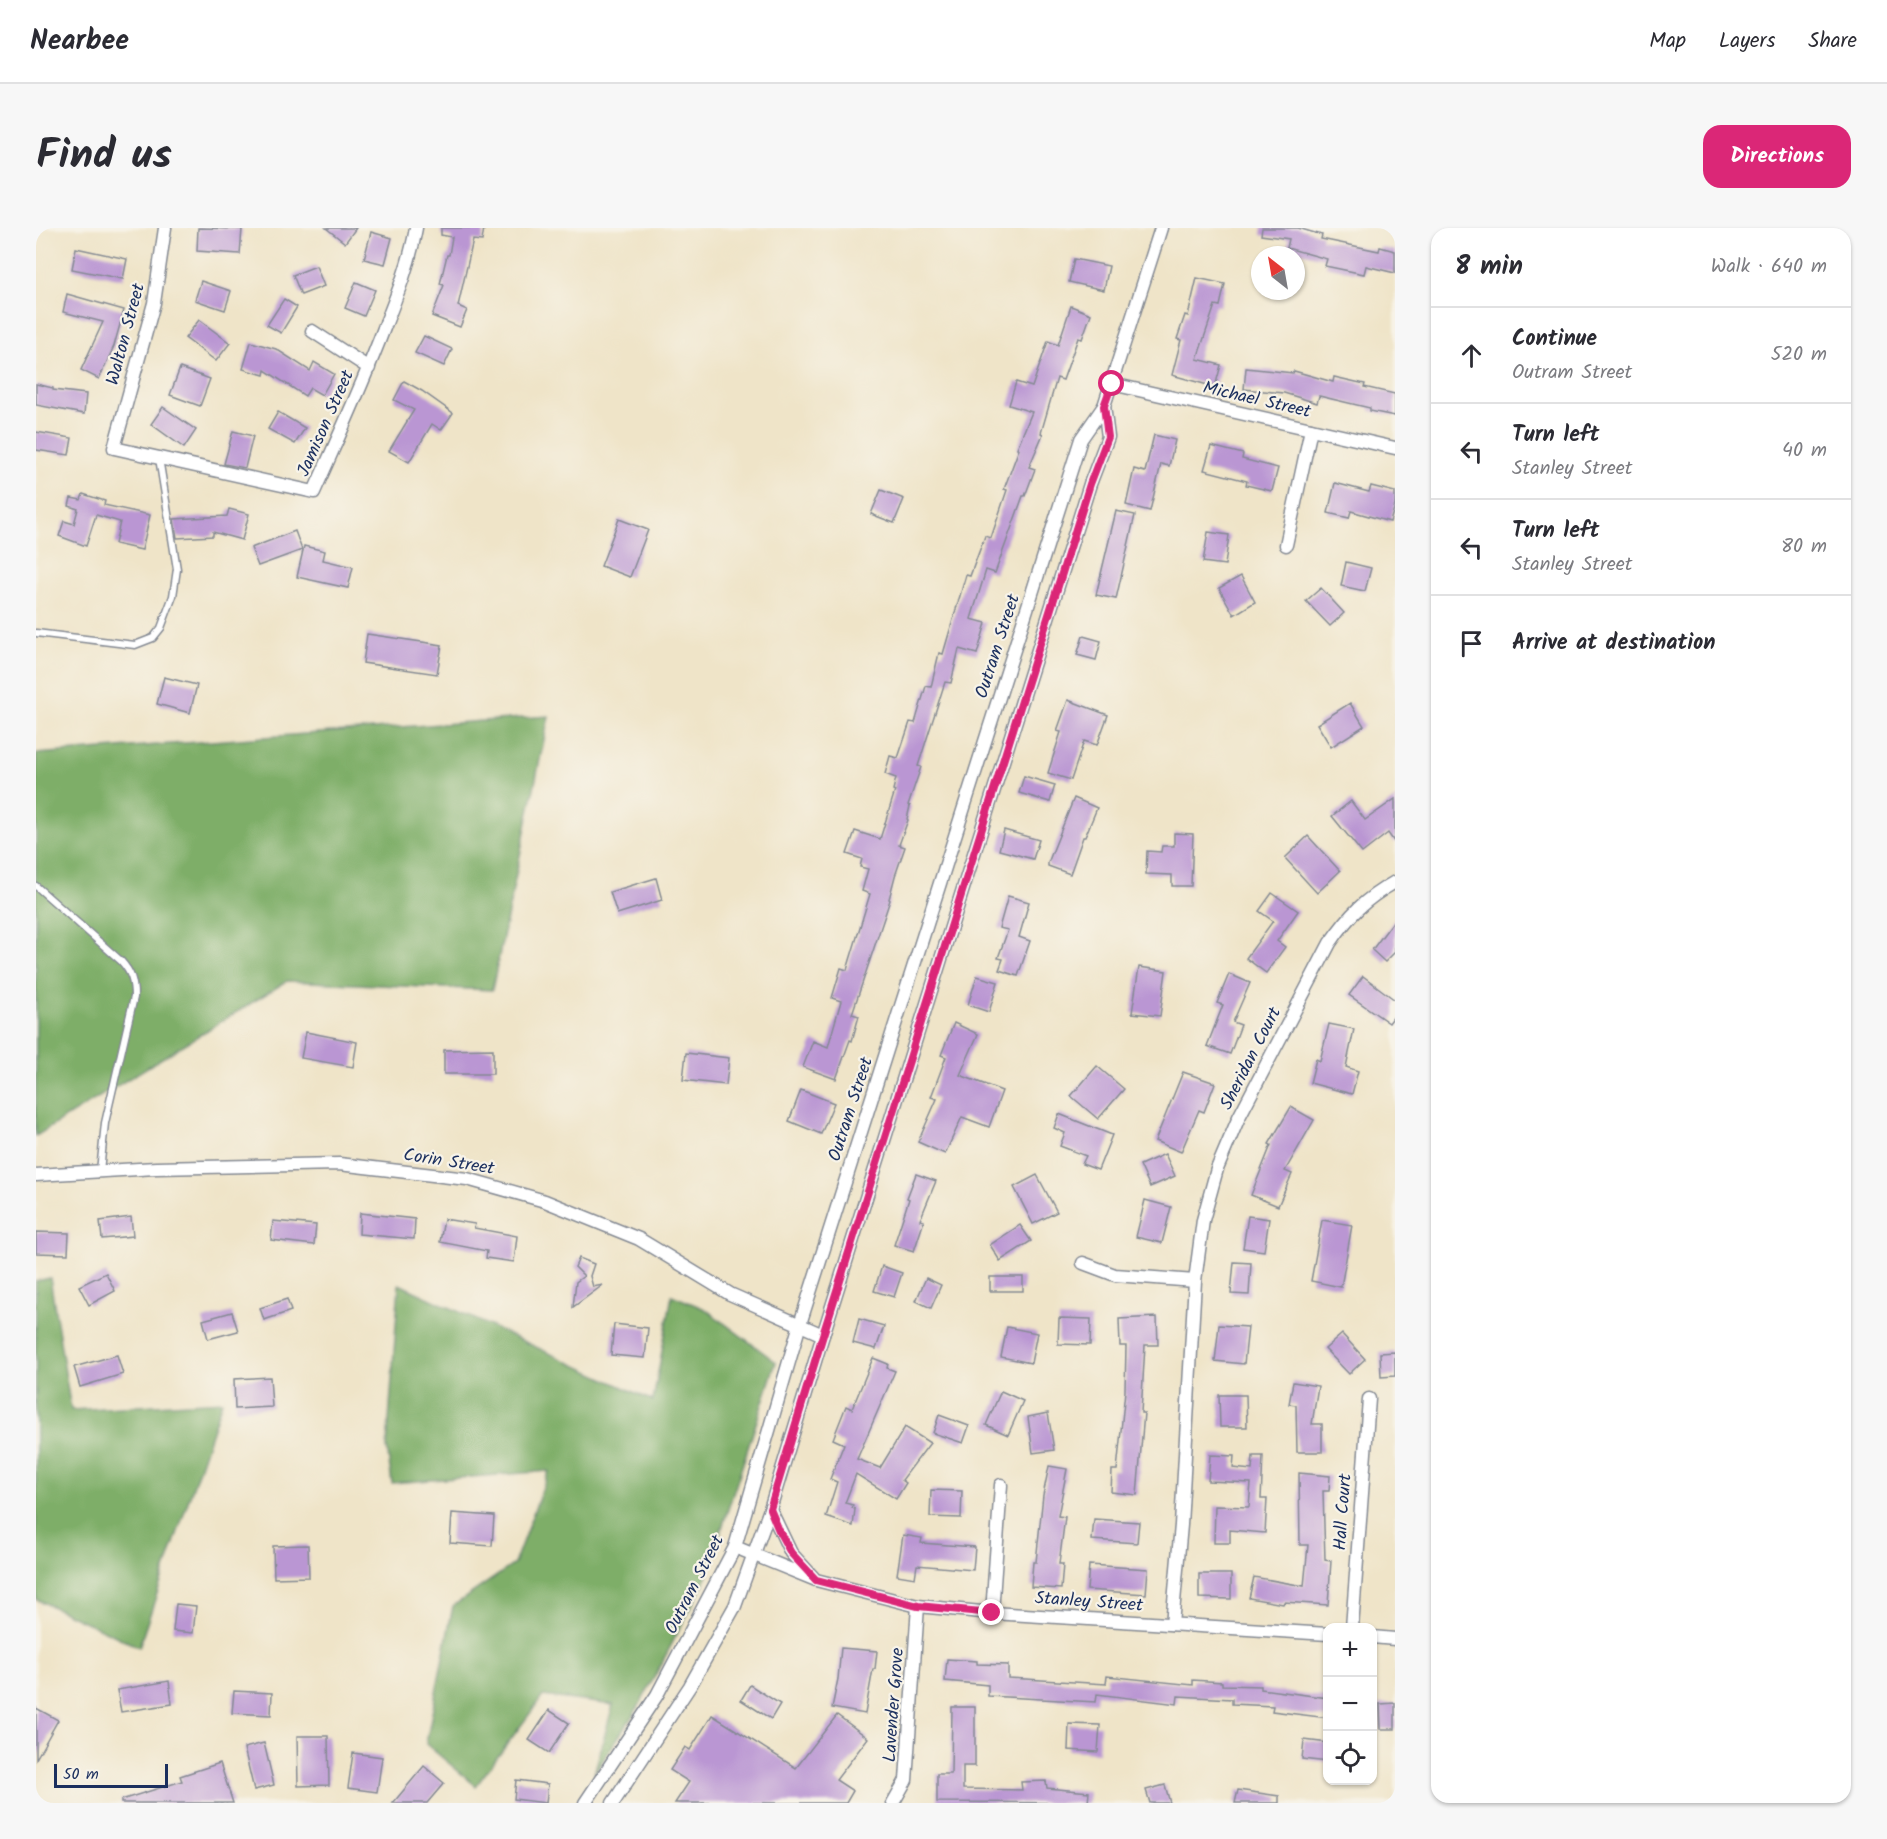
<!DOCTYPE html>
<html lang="en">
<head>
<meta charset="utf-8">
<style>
  :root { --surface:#fff; --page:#f7f7f7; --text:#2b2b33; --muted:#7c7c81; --line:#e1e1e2; --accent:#db2777 }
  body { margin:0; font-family:Kalam,sans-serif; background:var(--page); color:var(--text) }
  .controls { position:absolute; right:18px; bottom:18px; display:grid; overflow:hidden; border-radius:12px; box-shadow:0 2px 4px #0004 }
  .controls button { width:54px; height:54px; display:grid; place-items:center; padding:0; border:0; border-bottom:2px solid var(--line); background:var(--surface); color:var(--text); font:30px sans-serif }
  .compass { position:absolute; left:1215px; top:18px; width:54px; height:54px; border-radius:50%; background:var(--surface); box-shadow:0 2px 4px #0004; rotate:329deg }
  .scale { position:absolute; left:18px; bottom:15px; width:114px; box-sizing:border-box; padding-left:6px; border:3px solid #1b2f5e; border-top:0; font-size:16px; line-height:21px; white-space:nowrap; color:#1b2f5e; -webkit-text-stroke:4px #f7f3e8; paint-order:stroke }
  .stop { position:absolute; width:18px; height:18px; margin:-14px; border:4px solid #db2777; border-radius:50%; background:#fff }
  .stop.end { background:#db2777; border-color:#fff; box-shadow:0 2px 6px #0008 }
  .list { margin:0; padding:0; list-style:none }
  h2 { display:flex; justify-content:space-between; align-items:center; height:78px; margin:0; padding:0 24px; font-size:26px }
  h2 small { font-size:20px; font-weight:400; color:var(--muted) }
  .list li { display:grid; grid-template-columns:39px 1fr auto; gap:18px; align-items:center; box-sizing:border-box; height:96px; padding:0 24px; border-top:2px solid var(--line) }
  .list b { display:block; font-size:22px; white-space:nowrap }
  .list p { margin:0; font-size:20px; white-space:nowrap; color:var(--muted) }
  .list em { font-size:20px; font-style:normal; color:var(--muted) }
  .icon { flex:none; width:33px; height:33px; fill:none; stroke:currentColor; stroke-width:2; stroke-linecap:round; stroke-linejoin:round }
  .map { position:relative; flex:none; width:1359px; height:1575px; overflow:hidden; border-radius:18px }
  header { display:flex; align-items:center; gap:36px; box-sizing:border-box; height:84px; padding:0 30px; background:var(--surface); border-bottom:2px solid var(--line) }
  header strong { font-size:28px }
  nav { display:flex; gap:33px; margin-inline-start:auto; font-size:21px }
  .intro { display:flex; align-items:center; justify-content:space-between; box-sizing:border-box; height:144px; padding:0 36px }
  h1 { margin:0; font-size:42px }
  .button { padding:15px 27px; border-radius:18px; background:var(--accent); color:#fff; font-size:21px; font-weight:700 }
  main { display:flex; gap:36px; padding:0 36px }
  aside { flex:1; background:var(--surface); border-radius:18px; box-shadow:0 2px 4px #0004 }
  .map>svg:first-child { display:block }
</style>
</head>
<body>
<header>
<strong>Nearbee</strong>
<nav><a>Map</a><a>Layers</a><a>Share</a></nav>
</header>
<div class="intro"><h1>Find us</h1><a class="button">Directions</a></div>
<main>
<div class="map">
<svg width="1359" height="1575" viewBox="0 0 1359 1575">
  <rect width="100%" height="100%" fill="#f7f3e8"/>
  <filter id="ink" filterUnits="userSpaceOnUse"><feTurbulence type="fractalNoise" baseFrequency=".0167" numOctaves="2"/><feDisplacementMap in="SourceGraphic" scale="12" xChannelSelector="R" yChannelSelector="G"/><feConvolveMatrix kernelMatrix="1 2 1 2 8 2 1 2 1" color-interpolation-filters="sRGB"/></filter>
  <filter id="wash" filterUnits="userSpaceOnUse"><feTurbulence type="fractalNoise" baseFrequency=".008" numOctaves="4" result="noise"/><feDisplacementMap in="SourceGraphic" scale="24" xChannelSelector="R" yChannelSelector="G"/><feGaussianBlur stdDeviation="1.35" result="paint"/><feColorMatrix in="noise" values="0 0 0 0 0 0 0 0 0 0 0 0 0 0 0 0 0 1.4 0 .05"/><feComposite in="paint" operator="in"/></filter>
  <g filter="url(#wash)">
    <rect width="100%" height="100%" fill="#efe4c8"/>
    <!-- forest -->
    <g fill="#7eae68" stroke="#4c6e63" stroke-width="1.5">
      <polygon points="513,488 456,762 251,753 0,908 0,526"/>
      <polygon points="14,1050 35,1182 186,1173 103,1419 0,1371 0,1053"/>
      <polygon points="363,1056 617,1173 636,1067 669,1081 740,1134 668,1355 603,1478 558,1546 577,1477 507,1468 440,1558 390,1516 417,1378 478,1336 513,1243 356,1255 351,1219"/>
    </g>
    <g id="blocks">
      <!-- building -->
      <g fill="#ba96d3">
        <polygon points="162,0 206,1 204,26 161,23"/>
        <polygon points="290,0 320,0 309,15"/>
        <polygon points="405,0 448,0 446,13 437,12 422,78 431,82 424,99 396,88 408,57 404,56 411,27 413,27 416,9 405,7"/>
        <polygon points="1226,0 1262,0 1286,7 1285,11 1343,23 1344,19 1359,23 1359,45 1330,38 1328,46 1289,38 1291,31 1251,20 1253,11 1225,7"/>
        <polygon points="335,4 356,10 349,36 328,31"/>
        <polygon points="40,20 91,31 87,51 36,41"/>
        <polygon points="1038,31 1073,38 1068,62 1033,54"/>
        <polygon points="280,38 288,58 265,67 257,47"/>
        <polygon points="1161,50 1189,56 1184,78 1179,77 1161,131 1185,137 1179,159 1136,147 1145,112 1141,111 1149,87 1152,88"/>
        <polygon points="165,53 195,63 189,82 159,72"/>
        <polygon points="320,54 339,62 328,88 309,80"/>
        <polygon points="31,66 88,82 78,118 63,151 45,142 67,94 27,84"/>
        <polygon points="248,71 261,79 245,105 231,97"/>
        <polygon points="1035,78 1055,86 1046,111 1042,110 1027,152 1021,150 1005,205 1007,206 993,239 999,241 989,268 987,268 959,345 950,342 935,391 950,395 941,426 923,421 915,455 909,454 882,538 885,539 872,577 874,578 871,591 872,592 863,617 869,619 859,648 853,671 854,672 816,786 823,788 816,813 814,812 800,851 767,839 777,813 792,819 805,773 796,770 805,740 811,742 834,666 826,663 832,641 824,639 826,631 811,626 819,603 844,611 859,563 857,562 860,550 849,546 854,528 862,530 874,494 879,495 890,458 895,459 903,425 907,426 930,347 934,348 949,308 955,310 971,262 968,261 983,221 981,220 996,184 973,177 980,154 996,159 1012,113 1022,117"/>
        <polygon points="163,92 194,115 180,133 149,110"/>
        <polygon points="388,108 416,121 408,138 379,125"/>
        <polygon points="215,114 240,121 274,143 278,134 298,146 286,167 274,160 269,168 229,142 228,147 207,141"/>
        <polygon points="144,140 174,151 164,178 134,167"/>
        <polygon points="1210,140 1257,145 1258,143 1297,154 1298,149 1329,156 1328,159 1359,166 1359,188 1334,183 1334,180 1283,168 1281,175 1248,165 1208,161"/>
        <polygon points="368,153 386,163 417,185 405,202 396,196 373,234 353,223 378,182 358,172"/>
        <polygon points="0,156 17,160 17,162 50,166 48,186 0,177"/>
        <polygon points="127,179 160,202 148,220 115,196"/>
        <polygon points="242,184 269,200 259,216 232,201"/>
        <polygon points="197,203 217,208 209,240 188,236"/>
        <polygon points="0,204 36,210 33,227 0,222"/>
        <polygon points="1118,207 1139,212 1133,238 1125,236 1114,283 1090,277 1098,241 1109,244"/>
        <polygon points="1175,218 1207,226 1206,231 1242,240 1236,263 1210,257 1211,253 1168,242"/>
        <polygon points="1299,255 1333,264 1335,258 1359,264 1359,277 1354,294 1315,283 1313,290 1292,285"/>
        <polygon points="845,262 868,271 858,295 835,286"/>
        <polygon points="47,266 69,273 68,277 114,287 106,322 79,316 84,294 60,287 50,318 23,308 28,293 38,296 42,281 33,278 35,270 45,272"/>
        <polygon points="193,281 213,286 206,312 177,304 177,308 141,310 138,291 191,288"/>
        <polygon points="1080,283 1099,287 1080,371 1060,367"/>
        <polygon points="583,291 612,302 594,349 565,338"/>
        <polygon points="259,303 266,322 222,338 215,320"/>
        <polygon points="1172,304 1193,307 1189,337 1167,334"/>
        <polygon points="268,318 289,323 287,332 317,339 312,360 261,349"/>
        <polygon points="1310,334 1335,340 1329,363 1305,358"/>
        <polygon points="1205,348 1219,374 1198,387 1183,360"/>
        <polygon points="1285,360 1308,385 1294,398 1270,373"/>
        <polygon points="331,406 406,417 401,446 327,435"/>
        <polygon points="1047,408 1065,413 1060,432 1041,427"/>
        <polygon points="128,449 161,457 154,485 121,476"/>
        <polygon points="1032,472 1072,487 1061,517 1048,513 1035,552 1012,545 1025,504 1021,503"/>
        <polygon points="1314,475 1328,498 1295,519 1281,496"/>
        <polygon points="988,548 1019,557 1014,574 983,565"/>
        <polygon points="1038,570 1061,580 1049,609 1047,609 1034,646 1012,638 1012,635"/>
        <polygon points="1359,571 1359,615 1352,605 1326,625 1296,588 1315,573 1329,592"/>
        <polygon points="968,602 1003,612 997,631 963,622"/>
        <polygon points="1138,605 1157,606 1155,658 1136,658 1136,647 1110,646 1111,623 1125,624 1126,618 1138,618"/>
        <polygon points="1272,608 1304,643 1281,665 1249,630"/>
        <polygon points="620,650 626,672 581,686 574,664"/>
        <polygon points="1236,665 1262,683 1241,713 1249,719 1230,745 1210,730 1237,693 1223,683"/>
        <polygon points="972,668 993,674 983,709 994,713 982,748 963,742 967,731 962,730 972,702 963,700"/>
        <polygon points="1359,691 1359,724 1349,734 1336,722"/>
        <polygon points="1103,739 1130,743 1124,788 1096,785"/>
        <polygon points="1193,746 1214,755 1197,794 1205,797 1194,826 1171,818 1187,777 1181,775"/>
        <polygon points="941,748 962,754 953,784 932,777"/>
        <polygon points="1327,748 1359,772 1359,787 1353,795 1313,767"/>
        <polygon points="918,795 942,806 924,847 966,863 953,899 926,889 909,926 882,914 901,871 895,869 910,829 905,827"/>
        <polygon points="1293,796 1318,801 1310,839 1322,843 1316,866 1274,855 1280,831 1284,833"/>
        <polygon points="270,804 321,814 317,839 265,830"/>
        <polygon points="457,821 457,846 408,846 408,822"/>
        <polygon points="650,825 693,830 690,857 647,852"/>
        <polygon points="1061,838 1088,861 1062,891 1035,868"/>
        <polygon points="1147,844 1179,855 1168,884 1163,882 1145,924 1119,913"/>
        <polygon points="765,862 798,875 785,906 753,893"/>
        <polygon points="1255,879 1278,892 1249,943 1256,946 1242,978 1215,967 1235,917 1233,916"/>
        <polygon points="1023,886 1076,907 1062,942 1046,936 1050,928 1024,918 1029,905 1018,900"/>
        <polygon points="1129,926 1139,948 1114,959 1104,937"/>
        <polygon points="880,946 900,953 884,992 888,993 878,1023 858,1017 873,971 871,970"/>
        <polygon points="1001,947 1021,984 997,996 978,959"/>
        <polygon points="1109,972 1135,979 1126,1015 1100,1009"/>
        <polygon points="324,985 379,991 378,1011 323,1006"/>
        <polygon points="1212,988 1233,991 1228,1023 1207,1020"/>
        <polygon points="95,989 97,1008 66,1011 64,993"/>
        <polygon points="408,991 439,996 438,1000 481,1008 478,1034 450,1030 451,1023 404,1014"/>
        <polygon points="1286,992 1316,997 1305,1059 1275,1053"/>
        <polygon points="237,993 280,997 278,1017 235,1012"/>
        <polygon points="984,997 995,1013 964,1033 954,1017"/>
        <polygon points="0,1004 33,1005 32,1026 0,1025"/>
        <polygon points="543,1030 558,1036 554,1048 557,1059 567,1057 537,1079 540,1054 548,1048 539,1039"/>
        <polygon points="1198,1034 1215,1035 1213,1067 1195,1066"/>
        <polygon points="846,1038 866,1045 858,1069 838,1063"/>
        <polygon points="70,1045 79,1063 53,1077 43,1058"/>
        <rect x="954" y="1049" width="33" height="14"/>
        <polygon points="890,1050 905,1057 895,1080 880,1073"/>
        <polygon points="251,1071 255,1083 228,1092 224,1080"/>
        <polygon points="196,1084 202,1103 172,1111 167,1092"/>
        <polygon points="1121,1089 1122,1117 1109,1117 1105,1185 1108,1185 1101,1267 1075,1264 1076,1242 1081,1242 1089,1163 1090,1118 1084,1118 1083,1091"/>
        <polygon points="1023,1090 1055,1091 1054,1117 1022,1116"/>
        <polygon points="823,1091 848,1098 840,1121 817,1115"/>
        <polygon points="578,1096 612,1100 609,1130 575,1127"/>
        <polygon points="1183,1097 1212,1099 1208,1136 1179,1133"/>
        <polygon points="971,1099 1001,1105 995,1135 965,1129"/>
        <polygon points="1306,1106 1329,1131 1313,1146 1289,1121"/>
        <polygon points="1359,1124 1359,1148 1345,1149 1344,1125"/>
        <polygon points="81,1127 87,1146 44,1159 38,1139"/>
        <polygon points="837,1130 852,1136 851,1140 859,1143 821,1231 844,1240 869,1199 894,1215 866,1252 870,1255 860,1271 820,1246 809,1275 817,1277 816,1280 819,1281 817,1298 790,1289 801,1254 794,1251 808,1216 797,1211 810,1178 816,1181"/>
        <polygon points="234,1149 236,1179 199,1181 198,1151"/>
        <polygon points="1257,1154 1282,1158 1276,1196 1286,1196 1286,1224 1261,1224 1260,1177 1253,1176"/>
        <polygon points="965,1163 987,1173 972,1207 950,1197"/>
        <polygon points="1183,1167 1210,1167 1211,1199 1184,1199"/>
        <polygon points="1012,1185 1018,1222 997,1225 992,1189"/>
        <polygon points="903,1187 933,1198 927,1215 897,1205"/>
        <polygon points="1174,1227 1198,1228 1197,1240 1216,1242 1217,1228 1227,1228 1225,1271 1231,1271 1229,1305 1194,1302 1194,1315 1178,1315 1179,1278 1213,1279 1215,1255 1172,1253"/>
        <polygon points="1013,1238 1031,1241 1022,1288 1029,1289 1023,1336 1027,1336 1025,1361 995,1359 997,1334 1000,1334 1007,1267"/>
        <polygon points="1263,1245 1294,1248 1293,1263 1287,1263 1289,1332 1295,1333 1292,1377 1248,1374 1247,1376 1213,1370 1218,1349 1268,1358 1272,1317 1264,1317"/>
        <polygon points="895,1262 926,1263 925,1290 894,1289"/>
        <polygon points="416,1285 458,1288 456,1318 414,1315"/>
        <polygon points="1058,1291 1103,1294 1101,1315 1056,1312"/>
        <polygon points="867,1307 886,1310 885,1315 939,1319 937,1342 881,1337 879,1350 861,1347"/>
        <polygon points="272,1317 273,1349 238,1350 237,1318"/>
        <polygon points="1053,1337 1112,1341 1110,1366 1051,1362"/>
        <polygon points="1163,1346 1195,1346 1195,1371 1163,1370"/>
        <polygon points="140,1376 160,1378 157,1405 137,1403"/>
        <polygon points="805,1420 841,1423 839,1441 837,1441 829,1486 796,1480 802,1451"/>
        <polygon points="911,1431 941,1433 941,1436 972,1437 972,1450 1070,1456 1071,1448 1157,1457 1157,1452 1186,1454 1186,1457 1225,1458 1225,1461 1292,1470 1292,1490 1236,1483 1237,1478 1196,1476 1196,1471 1142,1468 1141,1476 1061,1466 1060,1474 952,1468 952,1457 909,1453"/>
        <polygon points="133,1453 136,1476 85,1484 81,1462"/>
        <polygon points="714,1457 744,1476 735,1491 705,1472"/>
        <polygon points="198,1463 236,1465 235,1487 196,1485"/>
        <polygon points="1359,1475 1359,1501 1345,1501 1344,1476"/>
        <polygon points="916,1479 939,1479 939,1538 927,1538 927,1561 986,1562 985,1554 1010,1553 1011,1560 1053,1564 1052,1575 901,1574 901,1546 915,1546"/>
        <polygon points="0,1480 22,1492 0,1531"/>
        <polygon points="513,1482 533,1495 513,1525 493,1512"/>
        <polygon points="676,1487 760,1540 801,1487 832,1510 800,1552 817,1563 810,1575 639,1575 653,1554 634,1542 649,1519 654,1522"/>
        <polygon points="1033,1496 1064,1497 1062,1524 1032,1522"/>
        <polygon points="261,1508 292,1508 293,1557 262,1558"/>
        <polygon points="1268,1512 1292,1515 1292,1534 1266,1531"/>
        <polygon points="228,1515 238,1557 218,1562 208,1520"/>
        <polygon points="317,1525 346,1529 341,1564 312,1560"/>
        <polygon points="184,1535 197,1575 85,1575 85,1572 146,1553 144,1548"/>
        <polygon points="388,1538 408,1555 391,1575 357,1575"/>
        <polygon points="480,1552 512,1556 510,1575 478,1571"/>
        <polygon points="1129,1557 1134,1575 1114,1575 1110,1562"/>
        <polygon points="1202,1562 1243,1568 1243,1575 1199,1575"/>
      </g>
    </g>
  </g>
  <g filter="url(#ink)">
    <use href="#blocks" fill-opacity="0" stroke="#858a93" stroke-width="1.5"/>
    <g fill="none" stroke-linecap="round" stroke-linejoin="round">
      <defs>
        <g id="service">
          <polyline points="0,405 99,417 117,410 125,400 137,368 141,341 123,230"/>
          <path d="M0 658 85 733C95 744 98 753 98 769L69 895 64 943"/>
        </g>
        <g id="minor">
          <path d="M129 0 118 75 78 220 278 264C302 210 327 156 348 100 361 67 374 35 380 0"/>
          <polyline points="276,103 333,140"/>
          <polyline points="1076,156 1359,220"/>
          <polyline points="1250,317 1275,201"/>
          <polyline points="0,947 120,940 303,936 431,951 509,973 603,1011 694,1066 787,1107"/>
          <polyline points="1047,1035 1079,1047 1159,1053"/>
          <polyline points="734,1281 755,1325 777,1349"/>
          <polyline points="699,1319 780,1352 882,1378 956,1385 1292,1406"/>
          <polyline points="956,1385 965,1257"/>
          <path d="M1136 1396 1145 1297 1159 1053 1167 992 1181 941 1203 889 1294 715C1314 686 1329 671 1359 654"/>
          <polyline points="1316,1400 1333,1171"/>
          <polyline points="1336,1409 1359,1411"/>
          <polyline points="549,1575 621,1467 699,1319 764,1096 1045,211 1068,178 1125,0"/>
          <polyline points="577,1575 654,1458 699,1378 734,1281 787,1107 1054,256 1072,209 1068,178"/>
          <polyline points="857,1575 870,1552 882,1378"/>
        </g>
      </defs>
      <!-- service casing -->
      <use href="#service" stroke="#858a93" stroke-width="9"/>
      <!-- minor casing -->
      <use href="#minor" stroke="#858a93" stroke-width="15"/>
      <!-- service -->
      <use href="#service" stroke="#fff" stroke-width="6"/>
      <!-- minor -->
      <use href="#minor" stroke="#fff" stroke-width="12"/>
    </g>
  </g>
  <g fill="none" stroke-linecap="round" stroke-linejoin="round" filter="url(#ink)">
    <!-- route -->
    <polyline stroke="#db2777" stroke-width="8" points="956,1385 882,1378 780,1352 755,1325 744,1305 734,1281 787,1107 1054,256 1072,209 1068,178 1076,156"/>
  </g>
  <g text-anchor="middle" stroke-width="4.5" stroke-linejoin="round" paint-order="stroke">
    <!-- street labels -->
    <g font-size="18" fill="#1b2f5e" stroke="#f7f3e8">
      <text transform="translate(89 106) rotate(-75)" y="6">Walton Street</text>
      <text transform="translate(1221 171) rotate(13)" y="6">Michael Street</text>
      <text transform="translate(289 195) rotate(-66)" y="6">Jamison Street</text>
      <text transform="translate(961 418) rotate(-72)" y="6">Outram Street</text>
      <text transform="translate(1214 830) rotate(-63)" y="6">Sheridan Court</text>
      <text transform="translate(814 881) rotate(-72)" y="6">Outram Street</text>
      <text transform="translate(413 933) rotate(9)" y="6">Corin Street</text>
      <text transform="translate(1306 1284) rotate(-86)" y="6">Hall Court</text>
      <text transform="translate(658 1356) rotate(-63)" y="6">Outram Street</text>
      <text transform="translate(1053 1373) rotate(4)" y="6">Stanley Street</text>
      <text transform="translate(857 1477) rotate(-86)" y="6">Lavender Grove</text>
    </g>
  </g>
</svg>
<div class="controls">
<button>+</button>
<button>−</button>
<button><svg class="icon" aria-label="locate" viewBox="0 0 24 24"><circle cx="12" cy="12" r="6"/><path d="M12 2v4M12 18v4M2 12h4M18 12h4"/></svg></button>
</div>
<svg class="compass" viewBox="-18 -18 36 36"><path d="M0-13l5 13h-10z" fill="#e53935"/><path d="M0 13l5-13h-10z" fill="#7c7c81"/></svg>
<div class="scale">50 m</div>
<div class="stop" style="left:1076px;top:156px"></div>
<div class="stop end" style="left:956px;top:1385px"></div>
</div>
<aside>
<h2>8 min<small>Walk · 640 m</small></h2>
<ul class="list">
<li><svg class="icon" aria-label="ahead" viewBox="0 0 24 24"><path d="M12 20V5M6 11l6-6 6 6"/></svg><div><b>Continue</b><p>Outram Street</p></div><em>520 m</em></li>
<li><svg class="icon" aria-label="left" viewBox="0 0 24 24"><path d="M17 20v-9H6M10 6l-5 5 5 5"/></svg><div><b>Turn left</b><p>Stanley Street</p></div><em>40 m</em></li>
<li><svg class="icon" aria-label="left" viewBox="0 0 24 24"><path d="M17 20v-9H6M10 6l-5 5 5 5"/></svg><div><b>Turn left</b><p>Stanley Street</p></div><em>80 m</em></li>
<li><svg class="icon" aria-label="arrive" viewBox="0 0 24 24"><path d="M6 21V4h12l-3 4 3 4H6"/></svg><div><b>Arrive at destination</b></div></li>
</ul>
</aside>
</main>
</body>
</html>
